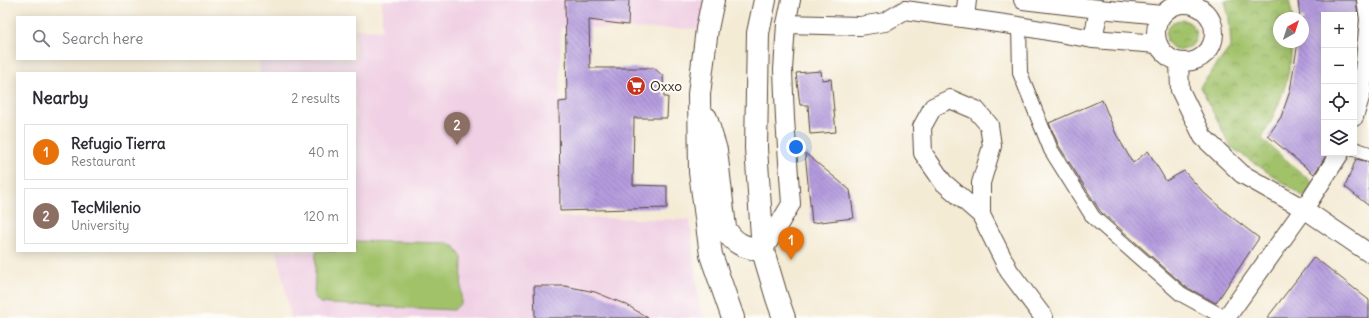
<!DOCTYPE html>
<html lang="en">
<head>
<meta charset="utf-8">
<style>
  :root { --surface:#fff; --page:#f7f7f7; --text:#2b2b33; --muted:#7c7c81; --line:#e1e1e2; --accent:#c8321e }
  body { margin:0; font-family:Delius,sans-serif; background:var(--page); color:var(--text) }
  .controls { position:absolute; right:12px; top:12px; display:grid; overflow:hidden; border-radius:0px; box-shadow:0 2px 10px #0003 }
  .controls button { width:36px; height:36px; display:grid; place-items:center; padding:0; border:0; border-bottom:1px solid var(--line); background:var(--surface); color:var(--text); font:20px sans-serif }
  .compass { position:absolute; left:1273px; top:12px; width:36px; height:36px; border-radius:50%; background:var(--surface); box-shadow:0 2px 10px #0003; rotate:39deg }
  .you { position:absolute; left:796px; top:147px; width:14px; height:14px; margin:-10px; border:3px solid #fff; border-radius:50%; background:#1a73e8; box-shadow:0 0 0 6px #1a73e833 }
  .badge { display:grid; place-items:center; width:26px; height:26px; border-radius:50%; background:var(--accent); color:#fff; font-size:13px; font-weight:700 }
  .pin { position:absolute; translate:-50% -33px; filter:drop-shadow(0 1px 2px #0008) }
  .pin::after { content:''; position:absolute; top:21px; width:14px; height:12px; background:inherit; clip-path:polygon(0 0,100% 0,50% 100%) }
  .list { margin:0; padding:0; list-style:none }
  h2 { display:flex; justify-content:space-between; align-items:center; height:52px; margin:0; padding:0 16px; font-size:17px }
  h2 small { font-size:13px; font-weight:400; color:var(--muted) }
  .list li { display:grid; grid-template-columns:26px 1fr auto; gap:12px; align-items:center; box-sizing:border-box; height:56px; margin:0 8px 8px; padding:0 8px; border:1px solid var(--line); border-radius:0px }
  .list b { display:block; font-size:15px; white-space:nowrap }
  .list p { margin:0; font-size:13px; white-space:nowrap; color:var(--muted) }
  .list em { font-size:13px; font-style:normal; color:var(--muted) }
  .icon { flex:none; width:22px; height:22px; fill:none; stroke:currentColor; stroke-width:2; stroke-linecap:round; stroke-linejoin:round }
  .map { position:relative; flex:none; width:1369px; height:318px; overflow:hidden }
  .search { position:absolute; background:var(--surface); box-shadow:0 2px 10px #0003; left:16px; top:16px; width:340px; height:44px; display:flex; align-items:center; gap:10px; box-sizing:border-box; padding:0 14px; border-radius:0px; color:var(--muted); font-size:15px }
  .panel { position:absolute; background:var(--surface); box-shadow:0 2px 10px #0003; left:16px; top:72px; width:340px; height:180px; border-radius:0px }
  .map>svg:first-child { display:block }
</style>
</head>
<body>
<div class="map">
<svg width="1369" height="318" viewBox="0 0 1369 318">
  <defs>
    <pattern id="park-crowns" width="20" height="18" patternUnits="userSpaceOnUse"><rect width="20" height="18" fill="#a2c26b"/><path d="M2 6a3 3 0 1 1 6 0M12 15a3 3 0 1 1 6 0" fill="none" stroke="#859e57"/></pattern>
    <pattern id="building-back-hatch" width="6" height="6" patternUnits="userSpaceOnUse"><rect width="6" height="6" fill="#b49bde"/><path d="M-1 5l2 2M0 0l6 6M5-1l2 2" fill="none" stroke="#947fb3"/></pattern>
  </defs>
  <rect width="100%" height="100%" fill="#fdfcf7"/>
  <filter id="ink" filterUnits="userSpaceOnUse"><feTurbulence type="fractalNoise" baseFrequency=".025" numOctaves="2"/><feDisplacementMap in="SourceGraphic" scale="8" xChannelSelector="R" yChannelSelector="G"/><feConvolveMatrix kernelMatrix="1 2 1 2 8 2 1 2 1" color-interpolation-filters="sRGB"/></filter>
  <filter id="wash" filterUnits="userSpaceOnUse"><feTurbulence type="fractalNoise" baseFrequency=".012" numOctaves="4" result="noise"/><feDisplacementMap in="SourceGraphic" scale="16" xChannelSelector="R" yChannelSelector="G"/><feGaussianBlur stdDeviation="0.9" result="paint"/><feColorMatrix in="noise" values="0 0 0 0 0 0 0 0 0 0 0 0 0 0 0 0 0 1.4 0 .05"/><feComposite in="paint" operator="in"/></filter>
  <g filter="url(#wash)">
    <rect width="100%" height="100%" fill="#f4ebd5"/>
    <!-- built -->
    <polygon fill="#f0d0e4" points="382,0 713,0 707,29 561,28 558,217 690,220 699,304 705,318 291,318 277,251 355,251 355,73 259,73 258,59 355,59 355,29 382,30"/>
    <!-- green -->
    <polygon fill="#a2c26b" stroke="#6e7644" points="355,241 448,243 455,247 462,258 461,303 454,310 330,304 320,303 314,297 316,251 355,251"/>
    <!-- park -->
    <g fill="url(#park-crowns)" stroke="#6e7644">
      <path d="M1225 0H1289L1293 18H1279V42H1292C1291 80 1279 105 1262 139L1314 184 1304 197 1231 147 1200 87 1231 46 1229 19Z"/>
      <circle cx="1181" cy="35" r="15"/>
    </g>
    <g id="blocks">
      <!-- building -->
      <g fill="url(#building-back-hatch)">
        <polygon points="565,0 629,0 628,25 589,20 590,68 654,68 663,76 664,97 668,97 667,118 634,118 633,185 667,186 667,208 560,211 559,102 567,101"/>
        <polygon points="1298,0 1356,0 1358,15 1324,15 1324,153 1328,153 1314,174 1268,136 1281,117 1290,91 1298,42 1303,42 1303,18 1300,18"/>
        <polygon points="821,71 822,80 831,79 836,132 810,134 808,105 800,105 796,73"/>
        <polygon points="1102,100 1116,134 1133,163 1148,151 1166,181 1184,171 1204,193 1229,215 1259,238 1216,303 1186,287 1100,211 1059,146 1049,123"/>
        <polygon points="805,153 850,190 854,218 812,223"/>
        <polygon points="1356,159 1369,162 1369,206 1345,187"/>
        <polygon points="1314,257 1369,300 1369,318 1267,318"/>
        <polygon points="534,286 565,286 595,292 627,305 648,318 535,318"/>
      </g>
    </g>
  </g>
  <g filter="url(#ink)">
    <use href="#blocks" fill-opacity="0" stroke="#574739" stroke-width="1"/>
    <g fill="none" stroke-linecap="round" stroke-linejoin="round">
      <defs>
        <g id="pedestrian">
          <polyline points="1019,26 1020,73 1051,150 1093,217 1181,294 1225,318"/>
          <polyline points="1354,149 1369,154"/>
        </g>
        <g id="minor">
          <polyline points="1023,0 1099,9 1162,15"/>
          <circle cx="1185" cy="33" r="29"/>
          <polyline points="965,18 967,0"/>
          <polyline points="786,24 860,26 885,22 905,10 1019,26 1093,39 1158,44"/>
          <polyline points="1093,39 1099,9"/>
          <polyline points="1179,62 1180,90 1203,137 1242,174 1304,209 1369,253"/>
          <polyline points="1354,117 1362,91 1369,19 1366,0"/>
          <polyline points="981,215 981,183 992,146 989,125 976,110 950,99 933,107 922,127 923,153 943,182 981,215 1009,271 1044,318"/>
          <polyline points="763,251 791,204 785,119 783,70 786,24 791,0"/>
          <polyline points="1226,318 1304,209 1340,153"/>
        </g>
        <g id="secondary">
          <polyline points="713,0 707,29 699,94 700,172 711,255 733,318"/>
          <polyline points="765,0 758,33 756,148 763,251 777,298 784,318"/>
          <path d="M706 118 716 150 725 228C734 245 745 247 763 251"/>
        </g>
      </defs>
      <!-- pedestrian casing -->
      <use href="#pedestrian" stroke="#574739" stroke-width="16"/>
      <!-- minor casing -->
      <use href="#minor" stroke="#574739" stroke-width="20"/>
      <!-- secondary casing -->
      <use href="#secondary" stroke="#574739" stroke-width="24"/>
      <!-- pedestrian -->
      <use href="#pedestrian" stroke="#fff" stroke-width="14"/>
      <!-- minor -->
      <use href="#minor" stroke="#fff" stroke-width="18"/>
      <!-- secondary -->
      <use href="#secondary" stroke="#fff" stroke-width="22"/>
    </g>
  </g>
  <!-- icons -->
  <defs>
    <symbol id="supermarket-disc" viewBox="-11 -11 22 22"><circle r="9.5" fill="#c8321e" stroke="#fdfcf7"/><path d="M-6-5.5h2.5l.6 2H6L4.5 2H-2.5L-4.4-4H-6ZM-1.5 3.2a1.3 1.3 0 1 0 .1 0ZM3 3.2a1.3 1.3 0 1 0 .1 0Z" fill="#fff"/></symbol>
  </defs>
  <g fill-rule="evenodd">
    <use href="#supermarket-disc" x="625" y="75" width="22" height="22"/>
  </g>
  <g text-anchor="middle" stroke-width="4" stroke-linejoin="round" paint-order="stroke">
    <!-- poi labels -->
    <g font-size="14" fill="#3b2a1e" stroke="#fdfcf7" text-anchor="start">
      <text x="650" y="91">Oxxo</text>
    </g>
  </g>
</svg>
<div class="controls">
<button>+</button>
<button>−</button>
<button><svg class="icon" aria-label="locate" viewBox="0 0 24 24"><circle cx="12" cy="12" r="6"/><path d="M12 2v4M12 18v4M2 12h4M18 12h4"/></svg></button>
<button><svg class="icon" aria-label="layers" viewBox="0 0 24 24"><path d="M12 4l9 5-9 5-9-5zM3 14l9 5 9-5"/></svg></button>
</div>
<svg class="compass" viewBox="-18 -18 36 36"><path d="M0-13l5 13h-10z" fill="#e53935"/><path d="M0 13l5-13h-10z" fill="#7c7c81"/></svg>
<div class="you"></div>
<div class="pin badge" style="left:791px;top:260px;background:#e8710a">1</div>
<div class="pin badge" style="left:457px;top:145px;background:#8d6e63">2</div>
<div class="search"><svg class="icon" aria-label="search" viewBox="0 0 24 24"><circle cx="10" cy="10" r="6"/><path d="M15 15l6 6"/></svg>Search here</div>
<section class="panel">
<h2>Nearby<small>2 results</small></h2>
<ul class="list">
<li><span class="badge" style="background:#e8710a">1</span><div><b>Refugio Tierra</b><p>Restaurant</p></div><em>40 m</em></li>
<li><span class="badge" style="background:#8d6e63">2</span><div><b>TecMilenio</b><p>University</p></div><em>120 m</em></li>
</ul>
</section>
</div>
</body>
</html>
